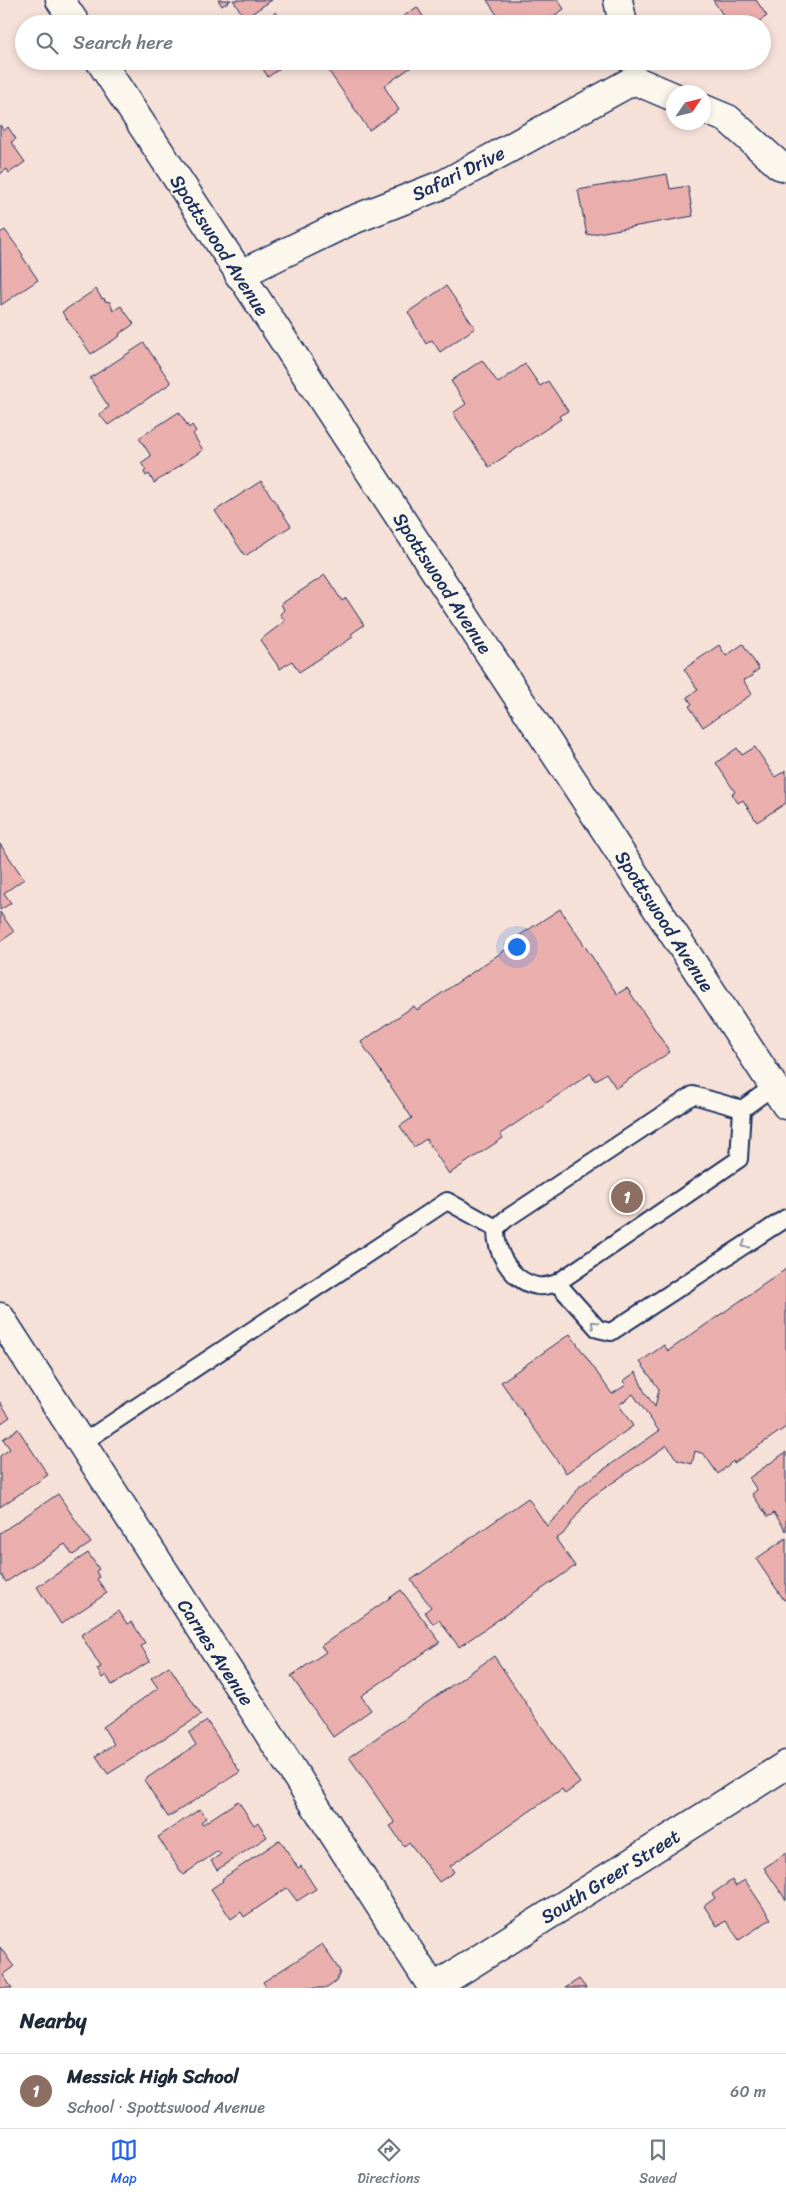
<!DOCTYPE html>
<html lang="en">
<head>
<meta charset="utf-8">
<style>
  :root { --surface:#fff; --page:#f6f6f7; --text:#1f2937; --muted:#747a83; --line:#e0e1e3; --accent:#2563eb }
  body { margin:0; font-family:Sriracha,sans-serif; background:var(--page); color:var(--text) }
  .compass { position:absolute; left:666px; top:85px; width:45px; height:45px; border-radius:50%; background:var(--surface); box-shadow:0 2px 8px #0003; rotate:55deg }
  .you { position:absolute; left:516px; top:946px; width:18px; height:18px; margin:-12px; border:4px solid #fff; border-radius:50%; background:#1a73e8; box-shadow:0 0 0 8px #1a73e833 }
  .badge { display:grid; place-items:center; width:32px; height:32px; border-radius:50%; background:var(--accent); color:#fff; font-size:16px; font-weight:700 }
  .pin { position:absolute; translate:-50% -50%; border:2px solid #fff; box-shadow:0 1px 5px #0006 }
  .list { margin:0; padding:0; list-style:none }
  h2 { display:flex; justify-content:space-between; align-items:center; height:65px; margin:0; padding:0 20px; font-size:21px }
  h2 small { font-size:16px; font-weight:400; color:var(--muted) }
  .list li { display:grid; grid-template-columns:32px 1fr auto; gap:15px; align-items:center; box-sizing:border-box; height:75px; padding:0 20px; border-top:1px solid var(--line) }
  .list b { display:block; font-size:19px; white-space:nowrap }
  .list p { margin:0; font-size:16px; white-space:nowrap; color:var(--muted) }
  .list em { font-size:16px; font-style:normal; color:var(--muted) }
  .icon { flex:none; width:28px; height:28px; fill:none; stroke:currentColor; stroke-width:2; stroke-linecap:round; stroke-linejoin:round }
  .map { position:relative; flex:none; width:786px; height:1988px; overflow:hidden }
  .search { position:absolute; background:var(--surface); box-shadow:0 2px 8px #0003; left:15px; right:15px; top:15px; height:55px; display:flex; align-items:center; gap:12px; box-sizing:border-box; padding:0 18px; border-radius:28px; color:var(--muted); font-size:19px }
  .sheet { height:140px; background:var(--surface) }
  nav { display:flex; justify-content:space-around; align-items:center; box-sizing:border-box; height:70px; border-top:1px solid var(--line); background:var(--surface); font-size:14px; color:var(--muted) }
  nav a { display:grid; justify-items:center; gap:2px }
  nav .on { color:var(--accent) }
  .map>svg:first-child { display:block }
</style>
</head>
<body>
<div class="map">
<svg width="786" height="1988" viewBox="0 0 786 1988">
  <rect width="100%" height="100%" fill="#f6e1d9"/>
  <filter id="ink" filterUnits="userSpaceOnUse"><feTurbulence type="fractalNoise" baseFrequency=".02" numOctaves="2"/><feDisplacementMap in="SourceGraphic" scale="10" xChannelSelector="R" yChannelSelector="G"/><feConvolveMatrix kernelMatrix="1 2 1 2 8 2 1 2 1" color-interpolation-filters="sRGB"/></filter>
  <g filter="url(#ink)">
    <!-- building -->
    <g fill="#eaafad" stroke="#1b2f5e">
      <polygon points="218,0 231,0 222,6"/>
      <polygon points="233,0 272,0 245,18"/>
      <polygon points="487,0 558,0 564,9 542,24 503,24"/>
      <polygon points="713,0 756,0 767,16 755,24 729,24"/>
      <polygon points="417,7 428,24 392,24"/>
      <polygon points="276,12 284,24 260,24"/>
      <polygon points="246,61 290,61 268,77 259,63 251,68"/>
      <polygon points="334,61 420,61 384,86 399,110 369,130 326,67"/>
      <polygon points="0,125 4,131 8,127 16,139 11,142 25,162 9,173 7,169 0,174"/>
      <polygon points="667,174 670,189 688,186 693,216 587,235 578,190"/>
      <polygon points="5,230 23,255 22,256 38,280 1,305 0,233"/>
      <polygon points="446,286 475,328 440,352 432,340 426,344 408,312"/>
      <polygon points="96,289 102,299 104,298 105,301 110,302 113,311 121,306 134,324 119,334 120,336 91,354 62,312"/>
      <polygon points="144,343 171,383 108,425 99,414 109,407 90,378"/>
      <polygon points="482,360 498,383 525,364 540,386 548,381 568,411 559,416 561,419 489,467 453,413 466,404 451,381"/>
      <polygon points="179,412 189,428 192,425 196,431 193,434 203,450 154,483 149,474 146,476 144,472 146,470 141,463 151,456 139,438"/>
      <polygon points="261,481 291,526 245,556 215,511"/>
      <polygon points="325,575 342,601 346,598 364,625 351,634 353,637 299,672 292,661 280,669 260,640 285,621 280,614 284,610 281,604"/>
      <polygon points="743,644 759,669 752,674 753,676 743,680 752,694 703,727 689,706 692,704 687,697 698,690 684,669 719,645 726,656"/>
      <polygon points="755,747 775,777 786,770 786,803 757,822 743,800 738,803 732,794 735,792 716,763 737,748 742,755"/>
      <polygon points="0,844 24,879 4,893 11,903 0,910"/>
      <polygon points="560,909 617,994 627,988 670,1052 616,1088 606,1073 595,1081 591,1073 500,1134 503,1138 449,1174 426,1139 414,1147 400,1126 412,1118 361,1042 414,1006 417,1010 508,948 505,945"/>
      <polygon points="0,912 14,932 0,942"/>
      <polygon points="786,1269 786,1427 734,1463 733,1461 718,1474 704,1454 695,1451 692,1464 677,1460 667,1445 589,1499 563,1534 556,1539 575,1566 459,1647 439,1620 433,1624 425,1612 431,1607 411,1580 528,1498 547,1526 564,1509 580,1486 659,1431 633,1394 619,1405 633,1426 566,1473 501,1382 570,1334 612,1394 626,1385 623,1381 636,1372 644,1391 655,1407 659,1389 640,1362 664,1345 668,1351"/>
      <polygon points="0,1402 10,1417 0,1424"/>
      <polygon points="18,1429 48,1475 0,1507 0,1456 10,1449 3,1439"/>
      <polygon points="786,1452 786,1531 774,1513 768,1517 752,1494 757,1490 749,1478"/>
      <polygon points="58,1494 91,1543 73,1555 65,1544 6,1582 0,1573 0,1533"/>
      <polygon points="786,1538 786,1599 784,1600 756,1559"/>
      <polygon points="88,1553 99,1569 96,1571 99,1577 97,1579 107,1593 61,1624 37,1587"/>
      <polygon points="401,1590 440,1642 361,1696 371,1710 333,1737 291,1676 326,1652 321,1646"/>
      <polygon points="119,1611 127,1624 132,1622 145,1643 141,1646 150,1661 112,1685 106,1675 102,1678 97,1669 101,1667 81,1635"/>
      <polygon points="494,1656 580,1783 565,1794 562,1789 450,1866 454,1872 439,1882 409,1842 404,1846 390,1826 395,1823 349,1757"/>
      <polygon points="169,1666 201,1715 108,1774 96,1756 114,1744 103,1727 158,1688 151,1678"/>
      <polygon points="207,1721 240,1772 168,1817 144,1780 196,1745 189,1733"/>
      <polygon points="238,1801 254,1825 258,1822 267,1837 217,1870 211,1861 221,1854 218,1851 183,1875 158,1837 200,1809 206,1818 201,1822 203,1824"/>
      <polygon points="280,1840 298,1868 301,1866 316,1889 297,1901 287,1888 244,1917 241,1912 231,1919 211,1889 223,1881 222,1879"/>
      <polygon points="786,1853 786,1900 764,1868"/>
      <polygon points="732,1880 735,1886 745,1880 771,1919 739,1940 726,1921 717,1926 704,1906 715,1898 712,1894"/>
      <polygon points="322,1944 340,1971 337,1981 327,1988 267,1988 263,1982"/>
      <polygon points="0,1947 14,1967 3,1975 12,1988 0,1988"/>
      <polygon points="579,1979 586,1988 565,1988"/>
    </g>
    <g fill="none" stroke-linecap="round" stroke-linejoin="round">
      <defs>
        <g id="lane">
          <path d="M693 1095 742 1109 739 1159 557 1283C551 1285 543 1287 537 1286 511 1281 495 1252 496 1228L506 1219Z"/>
          <polyline points="742,1109 774,1086"/>
          <polyline points="557,1283 598,1329 611,1332 786,1218"/>
          <polyline points="82,1443 447,1201 496,1228"/>
        </g>
        <g id="street">
          <polyline points="618,0 623,24"/>
          <polyline points="704,109 728,119 779,165 786,167"/>
          <polyline points="239,275 350,221 444,184 634,80 674,97"/>
          <polyline points="0,1317 433,1988"/>
          <polyline points="433,1988 786,1765"/>
        </g>
        <g id="secondary">
          <polyline points="60,0 76,24"/>
          <polyline points="100,61 786,1105"/>
        </g>
      </defs>
      <!-- lane casing -->
      <use href="#lane" stroke="#1b2f5e" stroke-width="20"/>
      <!-- street casing -->
      <use href="#street" stroke="#1b2f5e" stroke-width="31"/>
      <!-- secondary casing -->
      <use href="#secondary" stroke="#1b2f5e" stroke-width="31"/>
      <!-- lane -->
      <use href="#lane" stroke="#fbf7ec" stroke-width="16"/>
      <!-- street -->
      <use href="#street" stroke="#fbf7ec" stroke-width="28"/>
      <!-- secondary -->
      <use href="#secondary" stroke="#fbf7ec" stroke-width="28"/>
    </g>
    <!-- one-way arrows -->
    <defs><path id="oneway-chevron" d="M-2-3.5L2.5 0L-2 3.5" fill="none" stroke-width="1.6" stroke-linecap="round" stroke-linejoin="round" transform="scale(1.25)"/></defs>
    <g stroke="#8b93a5">
      <use href="#oneway-chevron" transform="translate(745 1245) rotate(147)"/>
      <use href="#oneway-chevron" transform="translate(594 1324) rotate(-137)"/>
    </g>
  </g>
  <g text-anchor="middle" stroke-width="4" stroke-linejoin="round" paint-order="stroke">
    <!-- street labels -->
    <g font-size="19" fill="#1b2f5e" stroke="#fbf7ec">
      <text transform="translate(458 173) rotate(-26)" y="7">Safari Drive</text>
      <text transform="translate(220 245) rotate(57)" y="7">Spottswood Avenue</text>
      <text transform="translate(443 583) rotate(57)" y="7">Spottswood Avenue</text>
      <text transform="translate(665 921) rotate(57)" y="7">Spottswood Avenue</text>
      <text transform="translate(216 1652) rotate(57)" y="7">Carnes Avenue</text>
      <text transform="translate(610 1876) rotate(-32)" y="7">South Greer Street</text>
    </g>
  </g>
</svg>
<svg class="compass" viewBox="-18 -18 36 36"><path d="M0-13l5 13h-10z" fill="#e53935"/><path d="M0 13l5-13h-10z" fill="#747a83"/></svg>
<div class="you"></div>
<div class="pin badge" style="left:627px;top:1197px;background:#8d6e63">1</div>
<div class="search"><svg class="icon" aria-label="search" viewBox="0 0 24 24"><circle cx="10" cy="10" r="6"/><path d="M15 15l6 6"/></svg>Search here</div>
</div>
<section class="sheet">
<h2>Nearby<small></small></h2>
<ul class="list">
<li><span class="badge" style="background:#8d6e63">1</span><div><b>Messick High School</b><p>School · Spottswood Avenue</p></div><em>60 m</em></li>
</ul>
</section>
<nav>
<a class="on"><svg class="icon" aria-label="map" viewBox="0 0 24 24"><path d="M3 6l6-2 6 2 6-2v14l-6 2-6-2-6 2zM9 4v14M15 6v14"/></svg>Map</a>
<a><svg class="icon" aria-label="directions" viewBox="0 0 24 24"><path d="M12 3l9 9-9 9-9-9zM9 14v-3h6M13 9l2 2-2 2"/></svg>Directions</a>
<a><svg class="icon" aria-label="saved" viewBox="0 0 24 24"><path d="M7 4h10v16l-5-4-5 4z"/></svg>Saved</a>
</nav>
</body>
</html>
